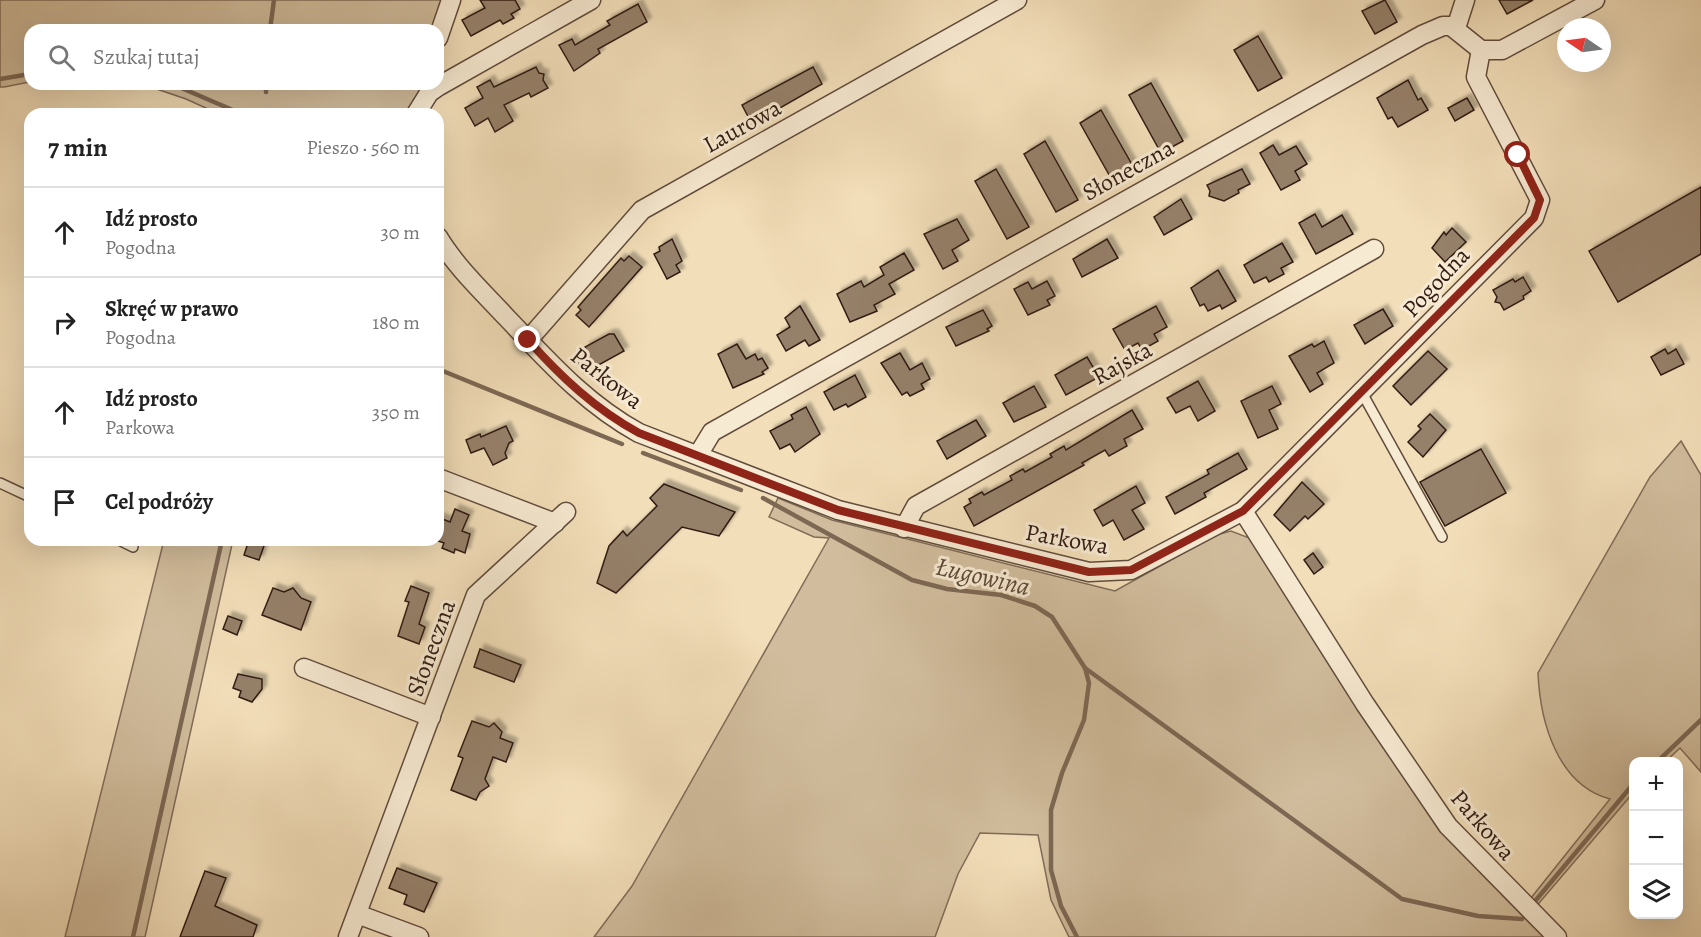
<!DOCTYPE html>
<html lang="pl">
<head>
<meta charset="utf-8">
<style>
  :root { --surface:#fff; --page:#f2f2f2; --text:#222; --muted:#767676; --line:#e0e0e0 }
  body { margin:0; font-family:Alegreya,serif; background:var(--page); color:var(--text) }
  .controls { position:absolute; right:18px; bottom:18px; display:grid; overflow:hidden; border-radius:12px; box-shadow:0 6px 24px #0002 }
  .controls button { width:54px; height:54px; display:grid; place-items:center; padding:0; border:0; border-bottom:2px solid var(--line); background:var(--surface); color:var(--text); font:30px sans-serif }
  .compass { position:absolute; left:1557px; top:18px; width:54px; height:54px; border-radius:50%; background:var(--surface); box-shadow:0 6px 24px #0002; rotate:283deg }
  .stop { position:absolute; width:18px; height:18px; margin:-14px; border:4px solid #8f2418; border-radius:50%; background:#fff }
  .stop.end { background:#8f2418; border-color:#fff; box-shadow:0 2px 6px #0008 }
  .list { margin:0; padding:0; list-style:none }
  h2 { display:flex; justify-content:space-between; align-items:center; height:78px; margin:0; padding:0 24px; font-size:26px }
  h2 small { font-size:20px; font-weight:400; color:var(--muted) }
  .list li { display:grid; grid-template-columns:39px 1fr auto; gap:18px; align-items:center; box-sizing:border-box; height:90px; padding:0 24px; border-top:2px solid var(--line) }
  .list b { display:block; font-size:22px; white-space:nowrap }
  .list p { margin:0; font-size:20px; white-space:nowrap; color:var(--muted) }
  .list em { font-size:20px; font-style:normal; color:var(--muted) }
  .icon { flex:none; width:33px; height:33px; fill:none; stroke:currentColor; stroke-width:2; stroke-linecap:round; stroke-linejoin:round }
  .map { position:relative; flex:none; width:1701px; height:937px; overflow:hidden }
  .search { position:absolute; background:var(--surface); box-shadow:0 6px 24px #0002; left:24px; top:24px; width:420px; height:66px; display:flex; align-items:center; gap:15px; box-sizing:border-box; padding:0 21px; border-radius:18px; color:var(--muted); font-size:22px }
  .panel { position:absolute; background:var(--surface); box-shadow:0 6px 24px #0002; left:24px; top:108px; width:420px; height:438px; border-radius:18px }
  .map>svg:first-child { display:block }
</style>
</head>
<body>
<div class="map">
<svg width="1701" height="937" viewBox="0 0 1701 937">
  <defs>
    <filter id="shadow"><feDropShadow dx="4.5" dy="-4.5" stdDeviation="1.5" flood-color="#0004"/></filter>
  </defs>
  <rect width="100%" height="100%" fill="#f2deb9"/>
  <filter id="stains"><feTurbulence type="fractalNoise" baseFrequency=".00333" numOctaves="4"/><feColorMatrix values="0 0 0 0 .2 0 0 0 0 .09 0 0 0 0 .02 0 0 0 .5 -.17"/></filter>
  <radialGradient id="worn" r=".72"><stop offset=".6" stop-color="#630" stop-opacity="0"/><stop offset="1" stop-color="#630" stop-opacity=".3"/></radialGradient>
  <!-- green -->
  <g fill="#d1bd9d" stroke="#816c58" stroke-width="1.5">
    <polygon points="0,0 445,0 436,30 30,30 30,82 4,87 0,87"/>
    <polygon points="142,84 424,84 411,114 219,114 186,99"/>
    <path d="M1681 441 1701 475V772L1680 748 1666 761 1634 762 1633 793 1534 909 1527 903 1610 799C1557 785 1540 721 1538 673L1650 477Z"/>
    <polygon points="778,498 832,520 1115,591 1216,535 1231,531 1252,539 1440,829 1546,937 1069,937 1051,900 1038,835 980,833 958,874 935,937 594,937 632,886 829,538 814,537 769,517"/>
    <polygon points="164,540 233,540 145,937 65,937"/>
  </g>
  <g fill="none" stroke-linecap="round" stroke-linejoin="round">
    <!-- stream -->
    <g stroke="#7d6854" stroke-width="4.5">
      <polyline points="270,30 274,0"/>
      <polyline points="0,79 30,74"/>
      <polyline points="172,84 242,114"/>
      <polyline points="266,92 266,84"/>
      <polyline points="438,369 622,444"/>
      <polyline points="643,453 741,490"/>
      <polyline points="763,498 912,580 947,589 1001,595 1035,606 1052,617 1085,668 1089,683 1084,720 1062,773 1051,810 1051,870 1061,906 1077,937"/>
      <polyline points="1085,668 1402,899 1478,916 1522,919"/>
      <polyline points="1657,762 1701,720"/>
      <polyline points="1536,900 1634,783"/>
      <polyline points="133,937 222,540"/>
    </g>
  </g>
  <!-- building -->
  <g fill="#958069" stroke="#311b12" stroke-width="1.5" filter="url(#shadow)">
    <polygon points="480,0 515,0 520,9 511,14 514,18 503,24 500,20 471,36 462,20 485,8"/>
    <polygon points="1385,0 1397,22 1375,34 1362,11"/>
    <polygon points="1499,0 1533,0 1507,14"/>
    <polygon points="638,4 647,22 598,49 600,53 574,71 559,45 572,39 575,45 610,25 607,21"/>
    <polygon points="1258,36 1282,78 1258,91 1234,50"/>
    <polygon points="536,67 539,73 544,74 543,80 548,88 531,97 529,93 504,105 513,121 495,132 488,118 475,126 465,108 483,98 477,87 490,80 494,87"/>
    <polygon points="813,67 822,84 752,124 742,105"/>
    <polygon points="1408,80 1418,100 1421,98 1428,110 1398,127 1392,117 1388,119 1377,98"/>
    <polygon points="1151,83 1183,141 1161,153 1129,95"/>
    <polygon points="1467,98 1474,110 1455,121 1448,108"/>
    <polygon points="1101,110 1134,168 1112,180 1080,123"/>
    <polygon points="1045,141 1078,200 1056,212 1024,154"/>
    <polygon points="1273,145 1279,155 1296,146 1307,164 1295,171 1300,180 1281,190 1260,153"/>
    <polygon points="996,169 1029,227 1007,239 975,181"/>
    <polygon points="1242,169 1250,184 1238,190 1239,193 1224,201 1209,196 1210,191 1207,185"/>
    <polygon points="1701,187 1701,254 1618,302 1589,251"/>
    <polygon points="1181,199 1192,219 1164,235 1154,217"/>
    <polygon points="1315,214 1322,227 1342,215 1353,234 1316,254 1299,223"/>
    <polygon points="957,219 969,240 952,250 958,261 943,269 924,234"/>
    <polygon points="1452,228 1466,242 1445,262 1432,248 1444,232 1446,235"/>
    <polygon points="672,239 682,261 676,265 680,272 667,279 654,254 660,251 659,247"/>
    <polygon points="1107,239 1118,258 1082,277 1073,259"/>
    <polygon points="1282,243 1293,262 1281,268 1284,274 1269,282 1266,277 1254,283 1244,265"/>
    <polygon points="904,253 914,270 889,284 895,294 874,305 877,311 850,322 837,294 861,281 864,287 884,275 880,267"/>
    <polygon points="629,256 642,267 589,327 576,315 581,310 578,307 621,258 624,261"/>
    <polygon points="1218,270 1236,301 1222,309 1220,305 1208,311 1204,304 1200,306 1191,288"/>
    <polygon points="1523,277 1531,291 1523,296 1524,299 1504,310 1500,303 1495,302 1497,297 1493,290 1513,279 1515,282"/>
    <polygon points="1047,281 1055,296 1047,300 1050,305 1028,315 1014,289 1028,282 1032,289"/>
    <polygon points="800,306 820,340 809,346 805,340 786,351 777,335 790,327 785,318"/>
    <polygon points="1156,306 1167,327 1154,334 1158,341 1142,350 1138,343 1125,350 1113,329"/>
    <polygon points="1383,309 1393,326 1365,344 1354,325"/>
    <polygon points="983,310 992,326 987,329 989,331 956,346 946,327"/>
    <polygon points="609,334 614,334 624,351 584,373 576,359 588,353 585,347"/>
    <polygon points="1324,341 1334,363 1317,373 1323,384 1310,392 1289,356 1312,344 1314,347"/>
    <polygon points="737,344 746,359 755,354 758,360 762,358 768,368 762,372 764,374 733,388 718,354"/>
    <polygon points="1665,349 1668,354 1676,349 1684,364 1661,375 1651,357"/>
    <polygon points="1428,351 1447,369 1411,405 1393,386"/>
    <polygon points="900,353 910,370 922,363 930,379 921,384 924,389 910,396 907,392 902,395 881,363"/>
    <polygon points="1087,357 1099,377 1066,395 1055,375"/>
    <polygon points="855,375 866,397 848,407 846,404 834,410 824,392"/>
    <polygon points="1198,381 1215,411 1198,421 1190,406 1176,413 1167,398"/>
    <polygon points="1034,386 1046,407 1014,422 1003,403"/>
    <polygon points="1272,386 1281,404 1269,410 1278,429 1258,438 1241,401"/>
    <polygon points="806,407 820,434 795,452 790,444 780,449 770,431 793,419 791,415"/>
    <polygon points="1132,410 1143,429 1124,439 1127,446 1109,456 1105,450 1082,463 1084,465 974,526 964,507 971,503 969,499 982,492 984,495 1012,480 1010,476 1023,469 1025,472 1052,457 1050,454 1064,446 1066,450"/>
    <polygon points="1430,414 1446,430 1423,457 1408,442 1421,429 1418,426"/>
    <polygon points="976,420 986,436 947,459 937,441"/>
    <polygon points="506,426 513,441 509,443 505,453 507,458 493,465 484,448 471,453 466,440 480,434 481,437"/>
    <polygon points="1481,449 1506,493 1445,526 1420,482"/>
    <polygon points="1238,453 1247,469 1204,493 1206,497 1175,514 1166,497 1209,474 1207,470"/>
    <polygon points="1302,482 1324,504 1308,519 1305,516 1290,531 1274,515"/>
    <polygon points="664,484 735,512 719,536 682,527 616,593 597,583 609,546 623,531 627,536 657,506 650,498"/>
    <polygon points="1136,486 1145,503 1132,510 1144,529 1124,540 1113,520 1103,526 1094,510"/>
    <polygon points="455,509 469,515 462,531 470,534 465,553 455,549 454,553 442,548 444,543 438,541 438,517 450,522"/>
    <polygon points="249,540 266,540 259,560 244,555"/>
    <polygon points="1313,553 1323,567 1314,574 1304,560"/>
    <polygon points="411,586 429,593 419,624 425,627 419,644 398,636 409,602 405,601"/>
    <polygon points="273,588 284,592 293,588 301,598 311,602 301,630 262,615"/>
    <polygon points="228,616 242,621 237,635 223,629"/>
    <polygon points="480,649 521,665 514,682 474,667"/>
    <polygon points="238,674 262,679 262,689 252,702 239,697 241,691 233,688"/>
    <polygon points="472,721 489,727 494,723 502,732 500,738 513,743 506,762 493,757 485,779 489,786 480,792 476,800 451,790 463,758 458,756"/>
    <polygon points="397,868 437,883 424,912 404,904 407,895 389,888"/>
    <polygon points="205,871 226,878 215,906 257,925 253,937 180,937"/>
  </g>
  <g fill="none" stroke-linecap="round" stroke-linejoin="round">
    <defs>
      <g id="service">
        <polyline points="1361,391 1442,537"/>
        <polyline points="0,483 30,497"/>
        <polyline points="119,540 133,547"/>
      </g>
      <g id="minor">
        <polyline points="1456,28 1465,0"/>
        <polyline points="438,38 451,0"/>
        <polyline points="416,114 429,93 439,86 591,0"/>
        <path d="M438 237C456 267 483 292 507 318 549 362 586 404 639 433L838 510 1089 572 1131 570 1243 511 1534 218 1540 200 1476 77 1481 50"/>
        <polyline points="528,340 642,210 1017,0"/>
        <polyline points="698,455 712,432 1422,35 1443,26 1451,26 1481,50 1502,50 1595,0"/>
        <polyline points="438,478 555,523"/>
        <polyline points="1243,511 1365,704 1448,826 1557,937"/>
        <polyline points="904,528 916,506 1374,249"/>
        <polyline points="304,668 431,717"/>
        <polyline points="357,914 419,937"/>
        <polyline points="348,937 476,595 566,512"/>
      </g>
    </defs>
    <!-- service casing -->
    <use href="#service" stroke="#614c3c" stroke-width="12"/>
    <!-- minor casing -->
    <use href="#minor" stroke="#614c3c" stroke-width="21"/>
    <!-- service -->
    <use href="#service" stroke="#f7ead2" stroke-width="9"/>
    <!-- minor -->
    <use href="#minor" stroke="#f7ead2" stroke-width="18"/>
  </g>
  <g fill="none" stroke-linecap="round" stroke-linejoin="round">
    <!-- route -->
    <path stroke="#8f2418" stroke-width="8" d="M528 340C561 377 595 409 639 433L838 510 1089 572 1131 570 1243 511 1534 218 1540 200 1518 155"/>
  </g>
  <g text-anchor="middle" stroke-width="6" stroke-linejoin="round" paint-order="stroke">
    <!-- street labels -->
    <g font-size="24" fill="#311b12" stroke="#f7ead2">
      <text transform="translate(742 126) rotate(-29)" y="8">Laurowa</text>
      <text transform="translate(1128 170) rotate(-29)" y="8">Słoneczna</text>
      <text transform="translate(1436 282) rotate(-47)" y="8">Pogodna</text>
      <text transform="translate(1122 363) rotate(-29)" y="8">Rajska</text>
      <text transform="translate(607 378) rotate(38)" y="8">Parkowa</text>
      <text transform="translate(1067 539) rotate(10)" y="8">Parkowa</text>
      <text transform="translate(431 648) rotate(-70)" y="8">Słoneczna</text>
      <text transform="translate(1483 825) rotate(49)" y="8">Parkowa</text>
    </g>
    <!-- water labels -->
    <g font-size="26" font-style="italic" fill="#5d4838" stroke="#f7ead2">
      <text transform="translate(983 576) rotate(13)" y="9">Ługowina</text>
    </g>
  </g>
  <rect width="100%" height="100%" filter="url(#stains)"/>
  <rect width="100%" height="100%" fill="url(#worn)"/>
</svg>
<div class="controls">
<button>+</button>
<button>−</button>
<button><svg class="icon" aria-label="layers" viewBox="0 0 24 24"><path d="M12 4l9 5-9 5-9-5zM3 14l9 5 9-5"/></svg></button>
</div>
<svg class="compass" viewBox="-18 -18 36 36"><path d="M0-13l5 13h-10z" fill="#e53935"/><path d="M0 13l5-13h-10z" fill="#767676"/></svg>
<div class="stop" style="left:1518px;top:155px"></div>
<div class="stop end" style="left:528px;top:340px"></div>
<div class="search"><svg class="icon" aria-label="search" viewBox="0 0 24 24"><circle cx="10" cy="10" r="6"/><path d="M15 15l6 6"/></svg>Szukaj tutaj</div>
<section class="panel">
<h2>7 min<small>Pieszo · 560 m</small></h2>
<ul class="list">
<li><svg class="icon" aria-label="ahead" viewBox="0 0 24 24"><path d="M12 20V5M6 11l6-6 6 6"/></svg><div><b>Idź prosto</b><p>Pogodna</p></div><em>30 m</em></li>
<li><svg class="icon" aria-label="right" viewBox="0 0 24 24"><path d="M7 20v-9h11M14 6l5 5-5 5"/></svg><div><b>Skręć w prawo</b><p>Pogodna</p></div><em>180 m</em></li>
<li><svg class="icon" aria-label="ahead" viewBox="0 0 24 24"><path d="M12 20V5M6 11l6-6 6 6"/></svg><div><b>Idź prosto</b><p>Parkowa</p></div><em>350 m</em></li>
<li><svg class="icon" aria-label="arrive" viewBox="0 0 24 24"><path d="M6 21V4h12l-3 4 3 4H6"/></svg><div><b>Cel podróży</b></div></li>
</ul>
</section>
</div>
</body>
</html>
